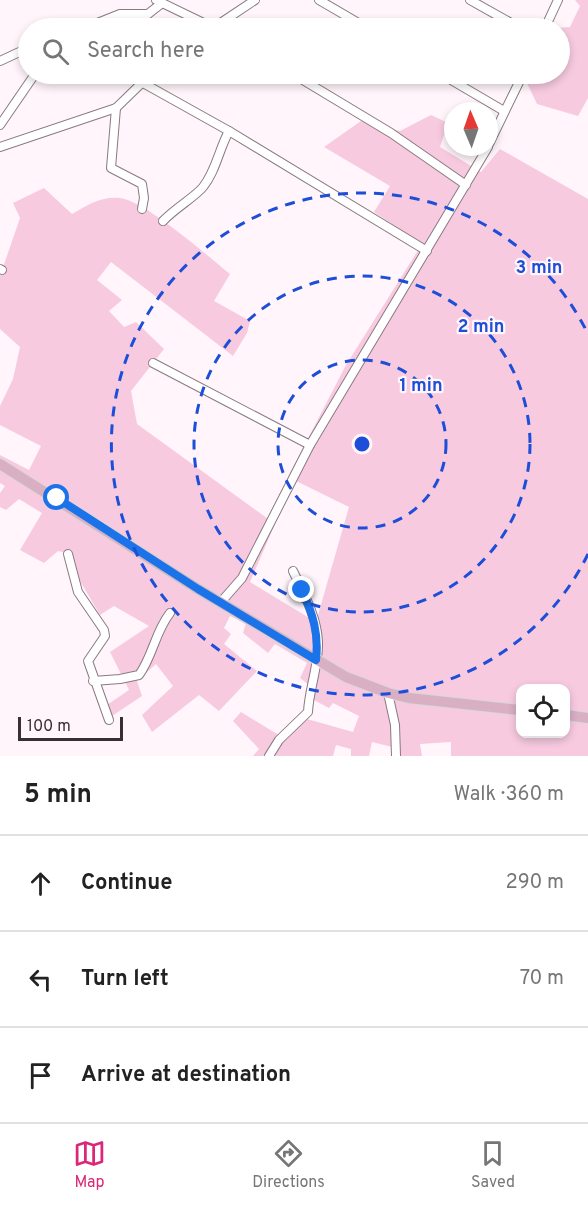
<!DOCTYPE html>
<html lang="en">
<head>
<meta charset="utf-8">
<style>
  :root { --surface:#fff; --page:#f6f6f6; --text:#222; --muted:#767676; --line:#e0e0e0; --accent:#db2777 }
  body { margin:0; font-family:Overpass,sans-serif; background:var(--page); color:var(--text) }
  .controls { position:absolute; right:18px; bottom:18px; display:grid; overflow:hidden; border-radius:12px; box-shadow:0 3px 9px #0003 }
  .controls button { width:54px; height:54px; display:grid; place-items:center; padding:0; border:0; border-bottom:2px solid var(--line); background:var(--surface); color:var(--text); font:30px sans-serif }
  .compass { position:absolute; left:444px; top:102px; width:54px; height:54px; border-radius:50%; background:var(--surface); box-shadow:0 3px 9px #0003; rotate:358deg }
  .scale { position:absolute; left:18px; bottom:15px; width:105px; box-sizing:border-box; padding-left:6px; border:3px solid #363033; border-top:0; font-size:16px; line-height:21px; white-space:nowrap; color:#363033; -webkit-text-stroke:4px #fff5fa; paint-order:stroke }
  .stop { position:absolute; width:18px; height:18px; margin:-14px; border:4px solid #1a73e8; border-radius:50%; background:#fff }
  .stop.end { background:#1a73e8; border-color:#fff; box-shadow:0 2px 6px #0008 }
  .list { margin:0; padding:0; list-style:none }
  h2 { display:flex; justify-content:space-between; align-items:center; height:78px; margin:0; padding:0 24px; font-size:26px }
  h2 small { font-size:20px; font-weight:400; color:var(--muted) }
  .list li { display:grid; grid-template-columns:39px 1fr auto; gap:18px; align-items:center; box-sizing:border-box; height:96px; padding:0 24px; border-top:2px solid var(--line) }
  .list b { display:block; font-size:22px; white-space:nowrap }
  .list em { font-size:20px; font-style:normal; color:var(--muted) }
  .icon { flex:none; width:33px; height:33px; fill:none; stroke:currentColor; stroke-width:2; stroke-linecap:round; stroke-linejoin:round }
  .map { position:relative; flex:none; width:588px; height:756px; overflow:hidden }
  .search { position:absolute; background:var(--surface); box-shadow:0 3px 9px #0003; left:18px; right:18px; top:18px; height:66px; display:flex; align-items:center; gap:15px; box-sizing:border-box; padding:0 21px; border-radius:33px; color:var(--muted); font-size:22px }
  .sheet { height:366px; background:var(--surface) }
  nav { display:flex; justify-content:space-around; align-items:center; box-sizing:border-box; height:84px; border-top:2px solid var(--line); background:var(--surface); font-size:16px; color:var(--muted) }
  nav a { display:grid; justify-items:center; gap:3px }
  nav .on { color:var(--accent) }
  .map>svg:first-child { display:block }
</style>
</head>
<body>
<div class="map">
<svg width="588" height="756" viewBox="0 0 588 756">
  <rect width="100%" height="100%" fill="#fff5fa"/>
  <!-- green -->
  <g fill="#f7cae0" fill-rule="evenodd">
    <polygon points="575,0 588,0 588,98 578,116 537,104 527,83 531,74 560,74 558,28 570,27 580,6"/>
    <path d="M431 115 448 123 440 147 481 172 500 149 588 199V756H451V742L420 744 422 756H396V748L372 742 369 756H351V749L336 745 333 756H253L259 749 233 721 241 712 287 740 300 717 353 732 359 716 333 703 329 708 308 697 313 688 300 678 307 663 275 644 268 653 243 633 246 623 230 616 224 628 231 634 224 644 257 671 219 711 199 695 152 732 142 715 173 686 156 664 137 681 142 696 106 720 101 709 129 690 110 652 149 626 114 606 100 615 80 581 71 554 58 551 44 563 20 550 42 513 19 499 6 510 0 507V493L5 486 0 483V455L29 470 41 446 0 425V406L13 379 20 347 0 329V276L20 218 13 203 44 188 72 214C88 205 101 196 120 198 144 200 209 257 230 274L214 301 250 321 247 333 233 356 111 262 97 280 122 300 109 311 124 327 136 322 164 349 131 391 137 424 275 524 250 582 316 622 349 507 288 477 346 365 422 244 374 212 390 186 324 147 361 121 400 131ZM520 688H566V734H520Z"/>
  </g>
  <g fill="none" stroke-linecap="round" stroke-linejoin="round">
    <defs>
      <g id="minor">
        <polyline points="156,0 214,28"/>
        <polyline points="319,0 367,28"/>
        <polyline points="470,0 520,28"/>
        <polyline points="85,28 120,14 148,14 162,3"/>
        <polyline points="213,28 255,0"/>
        <polyline points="545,28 558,0"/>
        <polyline points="0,61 28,48"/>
        <polyline points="293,74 391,133 466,185"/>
        <polyline points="441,74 504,111"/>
        <polyline points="143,83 229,131 427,251"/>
        <polyline points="116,108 111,168 142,184 144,198 142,209"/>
        <polyline points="0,125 35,74"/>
        <polyline points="489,144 523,74"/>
        <polyline points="0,147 116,108 151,74"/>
        <path d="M163 221C175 208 195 197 203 187 216 171 219 149 229 131"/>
        <polyline points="0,269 2,270"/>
        <polyline points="153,363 310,445"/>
        <polyline points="68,554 78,592 104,630 105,636 88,661 109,720"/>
        <polyline points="221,602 242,578 310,445 488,147"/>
        <path d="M93 681 120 679 139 675C153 656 155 632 170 613"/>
        <polyline points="388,693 395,725 396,756"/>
        <path d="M269 756 279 740 308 712C309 689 319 665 318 642 317 617 304 594 293 571"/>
      </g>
      <g id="major">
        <polyline points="0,464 198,589 346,677 388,693 409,698 520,710"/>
        <polyline points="566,715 588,718"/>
      </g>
    </defs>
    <!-- minor casing -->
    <use href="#minor" stroke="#897a81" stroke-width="10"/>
    <!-- major casing -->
    <use href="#major" stroke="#d7d6d6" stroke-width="12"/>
    <!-- minor -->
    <use href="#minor" stroke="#fff" stroke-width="8"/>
    <!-- major -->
    <use href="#major" stroke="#d9afc4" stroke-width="10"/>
  </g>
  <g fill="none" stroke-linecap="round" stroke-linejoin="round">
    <!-- route -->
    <path stroke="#1a73e8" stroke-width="8" d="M57 498 198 589 316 660C319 634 313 614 302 590"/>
  </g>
  <!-- distance rings -->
  <g fill="none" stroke="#1d4ed8" stroke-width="3" stroke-dasharray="10 8">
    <circle cx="362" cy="444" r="84"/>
    <circle cx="362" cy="444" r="168"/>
    <path d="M588 554A251 251 0 1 1 588 334"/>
  </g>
  <circle cx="362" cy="444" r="9" fill="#1d4ed8" stroke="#fff5fa" stroke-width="3"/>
  <g font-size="18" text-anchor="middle" font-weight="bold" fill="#1d4ed8" stroke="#fff5fa" stroke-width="4.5" stroke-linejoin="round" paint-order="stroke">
    <text x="539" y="273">3 min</text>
    <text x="481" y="332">2 min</text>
    <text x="421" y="391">1 min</text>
  </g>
</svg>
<div class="controls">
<button><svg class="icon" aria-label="locate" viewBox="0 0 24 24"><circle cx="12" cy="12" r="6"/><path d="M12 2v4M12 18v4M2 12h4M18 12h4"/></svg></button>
</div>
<svg class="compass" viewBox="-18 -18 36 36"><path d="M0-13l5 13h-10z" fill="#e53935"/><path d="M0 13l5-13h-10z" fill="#767676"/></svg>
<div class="scale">100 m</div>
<div class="stop" style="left:57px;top:498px"></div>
<div class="stop end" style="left:302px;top:590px"></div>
<div class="search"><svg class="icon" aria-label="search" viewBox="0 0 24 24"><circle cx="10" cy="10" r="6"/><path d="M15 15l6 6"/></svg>Search here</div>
</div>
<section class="sheet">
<h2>5 min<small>Walk · 360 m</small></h2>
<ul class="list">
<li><svg class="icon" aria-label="ahead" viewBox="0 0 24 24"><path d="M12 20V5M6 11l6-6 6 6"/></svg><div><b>Continue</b></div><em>290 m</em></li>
<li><svg class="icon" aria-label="left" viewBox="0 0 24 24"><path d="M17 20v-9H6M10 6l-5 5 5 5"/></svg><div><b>Turn left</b></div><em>70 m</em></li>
<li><svg class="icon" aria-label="arrive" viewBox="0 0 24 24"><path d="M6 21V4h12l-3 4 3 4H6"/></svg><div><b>Arrive at destination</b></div></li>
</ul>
</section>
<nav>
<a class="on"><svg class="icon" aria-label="map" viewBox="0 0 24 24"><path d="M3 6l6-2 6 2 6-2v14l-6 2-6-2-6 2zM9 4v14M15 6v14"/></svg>Map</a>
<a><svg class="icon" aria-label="directions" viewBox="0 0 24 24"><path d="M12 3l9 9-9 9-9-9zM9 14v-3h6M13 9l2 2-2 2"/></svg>Directions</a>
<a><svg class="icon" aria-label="saved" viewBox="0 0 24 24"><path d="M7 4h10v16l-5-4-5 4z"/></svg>Saved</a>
</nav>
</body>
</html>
